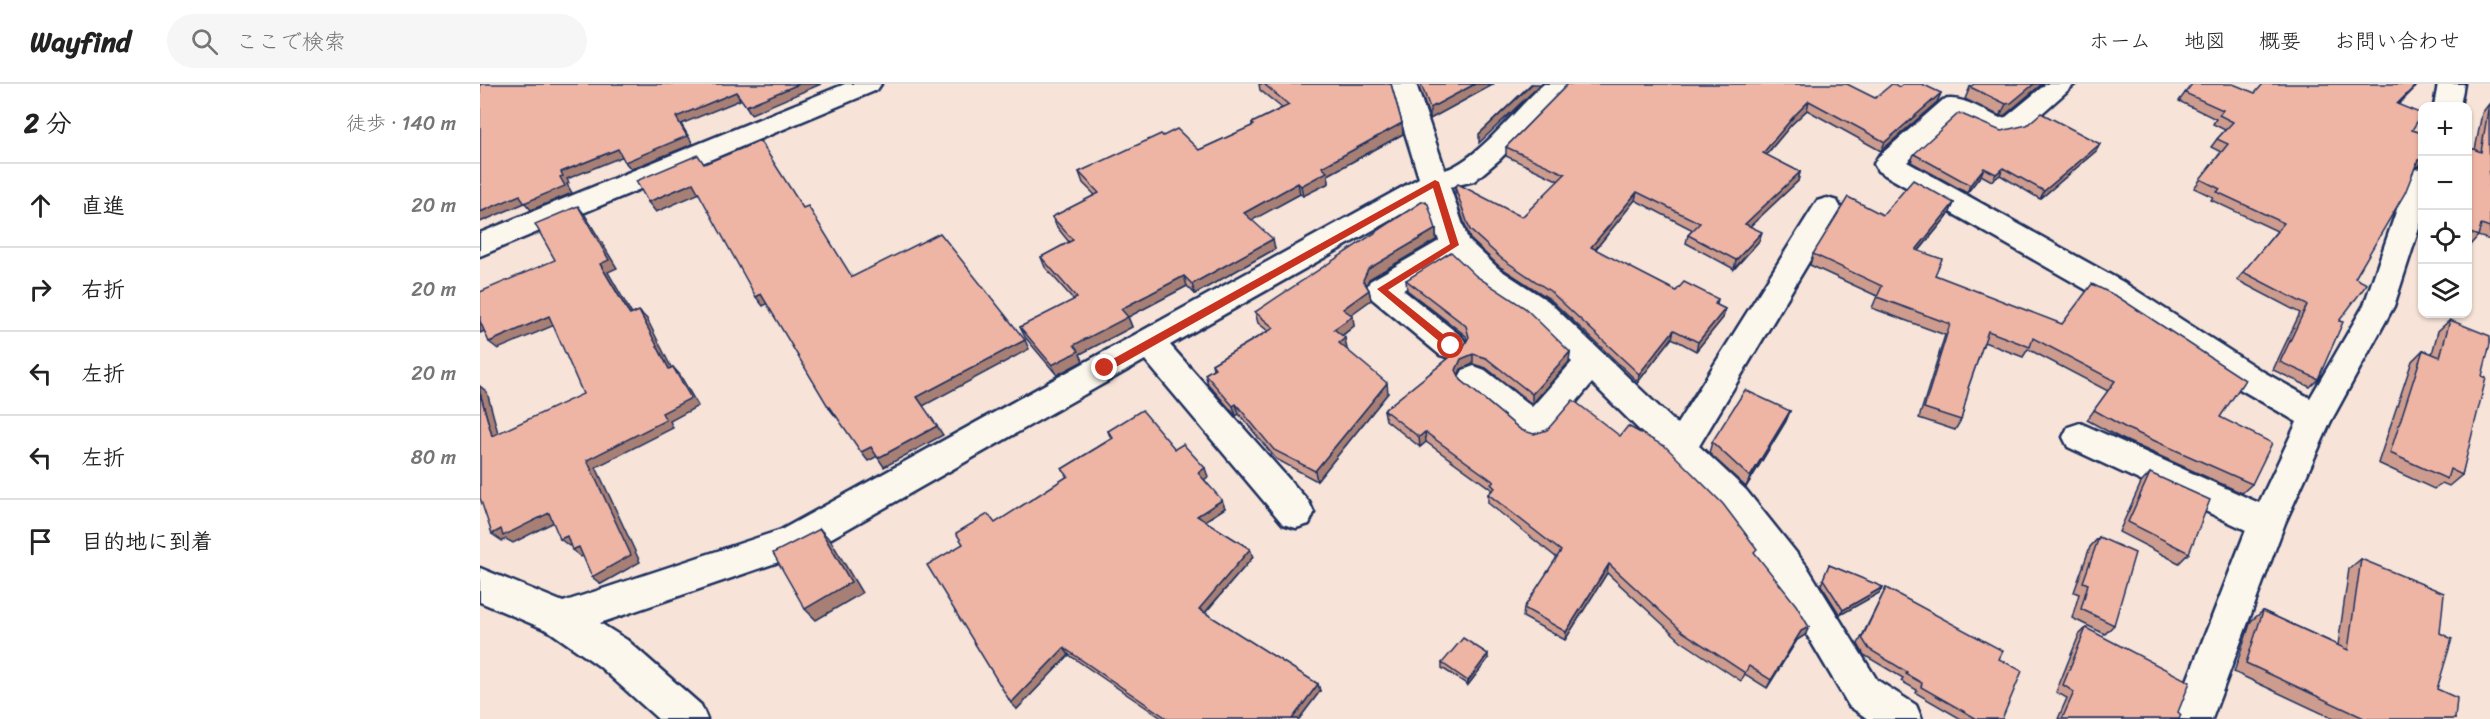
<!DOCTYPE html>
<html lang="ja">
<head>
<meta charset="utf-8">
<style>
  :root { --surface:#fff; --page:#f6f6f6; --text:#222; --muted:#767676; --line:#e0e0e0 }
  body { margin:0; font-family:Sriracha,"Klee One",sans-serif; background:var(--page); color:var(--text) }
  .controls { position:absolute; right:18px; top:18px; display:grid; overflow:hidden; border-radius:12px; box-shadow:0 2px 4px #0004 }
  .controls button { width:54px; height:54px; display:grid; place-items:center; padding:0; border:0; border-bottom:2px solid var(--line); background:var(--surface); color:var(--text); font:30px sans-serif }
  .stop { position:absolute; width:18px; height:18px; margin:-14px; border:4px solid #c8321e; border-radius:50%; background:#fff }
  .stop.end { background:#c8321e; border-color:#fff; box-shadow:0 2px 6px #0008 }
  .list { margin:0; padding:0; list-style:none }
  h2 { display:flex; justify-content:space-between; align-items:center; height:78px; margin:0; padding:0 24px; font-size:26px }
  h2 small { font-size:20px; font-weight:400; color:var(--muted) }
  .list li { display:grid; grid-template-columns:39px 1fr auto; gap:18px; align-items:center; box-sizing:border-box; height:84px; padding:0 24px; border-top:2px solid var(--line) }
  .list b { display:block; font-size:22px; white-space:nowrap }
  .list em { font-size:20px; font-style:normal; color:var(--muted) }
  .icon { flex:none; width:33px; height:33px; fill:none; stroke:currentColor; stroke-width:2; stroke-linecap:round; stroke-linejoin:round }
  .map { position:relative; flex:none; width:2010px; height:635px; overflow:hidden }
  header { display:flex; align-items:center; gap:36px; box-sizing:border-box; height:84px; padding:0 30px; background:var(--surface); border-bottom:2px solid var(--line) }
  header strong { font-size:28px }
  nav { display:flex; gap:33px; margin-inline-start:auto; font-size:21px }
  .search { width:420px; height:54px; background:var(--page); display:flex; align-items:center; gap:15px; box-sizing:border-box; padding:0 21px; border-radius:33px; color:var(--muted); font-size:22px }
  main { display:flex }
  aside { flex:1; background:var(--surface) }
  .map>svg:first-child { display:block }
</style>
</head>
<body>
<header>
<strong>Wayfind</strong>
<div class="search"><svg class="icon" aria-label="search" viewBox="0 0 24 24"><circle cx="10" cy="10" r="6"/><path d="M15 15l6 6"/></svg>ここで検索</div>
<nav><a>ホーム</a><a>地図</a><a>概要</a><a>お問い合わせ</a></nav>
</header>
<main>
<aside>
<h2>2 分<small>徒歩 · 140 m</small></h2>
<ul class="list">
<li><svg class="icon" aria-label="ahead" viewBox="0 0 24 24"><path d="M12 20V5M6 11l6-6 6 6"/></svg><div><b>直進</b></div><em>20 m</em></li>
<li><svg class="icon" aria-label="right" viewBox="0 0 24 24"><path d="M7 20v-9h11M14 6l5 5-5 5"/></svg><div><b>右折</b></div><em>20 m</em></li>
<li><svg class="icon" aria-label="left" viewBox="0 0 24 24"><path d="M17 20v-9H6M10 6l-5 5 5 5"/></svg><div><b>左折</b></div><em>20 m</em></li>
<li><svg class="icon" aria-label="left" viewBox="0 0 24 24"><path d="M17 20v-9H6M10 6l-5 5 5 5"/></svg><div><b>左折</b></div><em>80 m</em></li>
<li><svg class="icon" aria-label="arrive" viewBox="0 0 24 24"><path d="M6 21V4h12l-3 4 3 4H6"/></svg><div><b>目的地に到着</b></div></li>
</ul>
</aside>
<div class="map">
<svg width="2010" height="635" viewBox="0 0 2010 635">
  <rect width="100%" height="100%" fill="#f7e3d7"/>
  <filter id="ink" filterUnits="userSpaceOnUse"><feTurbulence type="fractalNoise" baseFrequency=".0167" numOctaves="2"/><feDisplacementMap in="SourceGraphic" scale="12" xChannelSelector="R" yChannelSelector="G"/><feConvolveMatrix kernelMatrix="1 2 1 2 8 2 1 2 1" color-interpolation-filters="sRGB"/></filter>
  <g filter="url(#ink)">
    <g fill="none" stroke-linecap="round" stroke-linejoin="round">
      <defs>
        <g id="minor">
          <polygon points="365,0 401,0 397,6 0,172 0,149"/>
          <path d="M910 0H936L965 86C997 77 1037 23 1064 0H1093L1020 75 994 97 970 103 988 156 1019 185 1068 217 1197 340 1337 117 1347 114 1357 117 1361 124 1219 362 1266 406 1326 481 1397 596 1436 621 1442 635H1388L1369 622 1300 505 1242 428 1112 299 1066 354 1054 358 1042 354 983 304 978 295 983 286 994 282 1005 286 1052 323 1092 278 1046 233 997 201 972 176 923 206 982 253 987 262 982 271 971 274 960 271 890 213 886 205 890 197 959 157 946 116 690 261 829 418 834 429 829 440 816 444 803 440 665 276 325 469 120 539 147 556 221 621 227 635H178L119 582 69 547 0 518V484L83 518 301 446 939 94Z"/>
          <path d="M1566 0H1595L1543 46 1517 52 1475 34 1427 78 1643 198 1780 286 1830 314 1884 221 1928 93 1932 86 1942 84V135L1914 222 1851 337 1805 439 1732 635H1692L1766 446 1588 363 1583 353 1588 343 1600 339 1779 419 1817 338 1758 304 1621 214 1398 87 1394 80 1398 73 1463 16C1482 11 1502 26 1520 34L1526 33Z"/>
          <polygon points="1958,0 1984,0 1980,22 1954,22"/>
        </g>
      </defs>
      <!-- minor casing -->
      <use href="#minor" stroke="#1b2f5e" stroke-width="5"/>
      <!-- minor -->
      <use href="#minor" fill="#fbf7ec" fill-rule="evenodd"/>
    </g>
    <!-- wall -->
    <g fill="#cd9c8e" stroke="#1b2f5e" stroke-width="1.5">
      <polygon points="779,0 911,0 922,39 923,50 848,91 849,99 823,112 820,110 772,136 795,165 715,210 707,202 648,233 652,243 600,270 603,277 577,291 545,253 540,243 594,216 565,183 561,173 589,158 577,143 572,133 615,111 603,99 599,88 683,52 719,66 772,42 772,39 802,24 780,6"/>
      <polygon points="938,0 1014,0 950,35"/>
      <polygon points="1088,0 1395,14 1419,3 1461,9 1457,18 1401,67 1327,26 1311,41 1286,71 1320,88 1318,97 1270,142 1279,157 1254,185 1206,159 1208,151 1213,146 1155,116 1115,166 1196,207 1238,215 1237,221 1245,225 1243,234 1216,267 1192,254 1158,298 1070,215 1020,183 990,155 975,112 975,103 1042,133 1079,97 1026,72 1026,63"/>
      <polygon points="1562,0 1525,31 1520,32 1485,15 1490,3"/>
      <polygon points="1705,9 1775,9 1918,21 1932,46 1942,49 1942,78 1939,82 1935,84 1875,194 1838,295 1830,303 1793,286 1820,229 1757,196 1797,147 1731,116 1733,113 1714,104 1741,68 1731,63 1737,55 1745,46 1733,40 1736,35 1699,17"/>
      <polygon points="2009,20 2010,156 1998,152 1990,161 1988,160 1988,63 1995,66 2002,29"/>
      <polygon points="1521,47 1620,60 1616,67 1560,115 1520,91 1512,97 1501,91 1487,109 1431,78 1434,70"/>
      <polygon points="1474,119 1469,130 1439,167 1455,191 1740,333 1772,400 1762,409 1640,354 1607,336 1628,307 1548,265 1543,273 1504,258 1488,304 1481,336 1475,346 1439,334 1465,251 1392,224 1397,212 1330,181 1333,170 1403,131"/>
      <polygon points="956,145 956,156 889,195 886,201 889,206 891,216 871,230 874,242 862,252 866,265 908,309 837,397 796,375 759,330 756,332 728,300 725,290 733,285 732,280 788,247 778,239 775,228"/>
      <polygon points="996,192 1090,268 1089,278 1052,320 1006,284 993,280 981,285 978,291 981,296 1041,346 1275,470 1329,543 1325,551 1317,556 1287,604 1265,590 1261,597 1201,557 1127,489 1085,556 1043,533 1044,524 1077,474 1008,419 1008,410 1011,408 1011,405 946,358 940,363 906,336 904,326 984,262 987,256 986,252 927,206 926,196"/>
      <polygon points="1970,236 2002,292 1982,391 1969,402 1962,399 1954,405 1898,379 1932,277 1943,266 1952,270 1958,247"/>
      <polygon points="1310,327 1306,337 1266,403 1229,369 1232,358"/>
      <polygon points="628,347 695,365 728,393 724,395 745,424 725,437 770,465 773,473 725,529 838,600 840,607 819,635 683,635 589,571 537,625 483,460 587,393 582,385 631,355"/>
      <polygon points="1670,389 1709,469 1699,479 1639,448 1661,399"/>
      <polygon points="1619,453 1634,541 1625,550 1592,534 1599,510 1594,508 1610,463"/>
      <polygon points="1881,475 1960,549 1957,605 1975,635 1854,635 1754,588 1771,537 1783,527 1858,561 1869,485"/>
      <polygon points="1349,481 1403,503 1399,509 1360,531 1341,501"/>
      <polygon points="1406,504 1519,575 1522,635 1481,635 1436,609 1437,606 1421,597 1423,594 1384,571 1378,560"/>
      <polygon points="1606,544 1698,628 1699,635 1578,635 1587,614 1576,608 1599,551"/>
      <polygon points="1008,575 988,601 962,584 962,579"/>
    </g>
    <!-- shaded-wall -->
    <g fill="#a77f74" stroke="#1b2f5e" stroke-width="1.5">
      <polygon points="319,0 341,0 271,30 266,22"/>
      <polygon points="995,0 1014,0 950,35 950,24"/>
      <polygon points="1052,0 1061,0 999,59 999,50"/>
      <polygon points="1554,0 1562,0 1525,31 1520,32 1526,20"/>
      <polygon points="1937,0 1939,0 1910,29 1917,20"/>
      <polygon points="256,8 260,16 201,40 213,60 151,85 145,78 196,33"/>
      <polygon points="1461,9 1457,18 1401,67 1405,58"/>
      <polygon points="1329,17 1327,26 1311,41 1280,78 1283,69 1314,32"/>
      <polygon points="922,39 923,50 848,91 849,99 823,112 821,102 842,83"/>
      <polygon points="1620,60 1616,67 1560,115 1564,107"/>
      <polygon points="138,65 144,72 87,95 89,99 87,100 92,109 51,126 45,119 0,138 0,128 80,93 81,88"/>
      <polygon points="1942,75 1942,78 1939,82 1930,85 1938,76"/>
      <polygon points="1504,84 1501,91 1487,109 1490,101"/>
      <polygon points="1523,84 1520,91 1512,97 1516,90"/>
      <polygon points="1320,88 1318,97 1263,149 1265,140"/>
      <polygon points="213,99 220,109 176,128 168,118"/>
      <polygon points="818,99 820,110 767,139 764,129"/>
      <polygon points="1157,108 1155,116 1110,172 1111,163"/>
      <polygon points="1474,119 1469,130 1431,176 1436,166"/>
      <polygon points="98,122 105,131 137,184 128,188 157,239 150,231 120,180"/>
      <polygon points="956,145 956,156 889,195 884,206 883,196 888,185"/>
      <polygon points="1282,148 1279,157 1254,185 1256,176"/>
      <polygon points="793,155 795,165 715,210 712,200"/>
      <polygon points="704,192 707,202 648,233 652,243 600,270 603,277 577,291 572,281 594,261 641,225"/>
      <polygon points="889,206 891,216 865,235 863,225"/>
      <polygon points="281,210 288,219 283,222 276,213"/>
      <polygon points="1245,225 1243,234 1216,267 1218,258"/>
      <polygon points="159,227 167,235 196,293 189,285"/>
      <polygon points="69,232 77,240 18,265 9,258"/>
      <polygon points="873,232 874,242 856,256 854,245"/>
      <polygon points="0,237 9,245 0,249"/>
      <polygon points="1194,246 1192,254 1158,298 1159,290"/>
      <polygon points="865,254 867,265 860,269 859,259"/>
      <polygon points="545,256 549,265 443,322 437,313"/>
      <polygon points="1090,268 1089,278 1052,320 1052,310"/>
      <polygon points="993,270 993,280 981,285 976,296 976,286 981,275"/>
      <polygon points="193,283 200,291 218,322 190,337 193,344 116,383 160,478 121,500 112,493 107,376 182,329"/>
      <polygon points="907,299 908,309 837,397 835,387"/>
      <polygon points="0,302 7,308 21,360 12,352 0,309"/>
      <polygon points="756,320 759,330 756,332 753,322"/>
      <polygon points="350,323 357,332 356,333 349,324"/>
      <polygon points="1310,327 1306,337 1266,403 1270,393"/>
      <polygon points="457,342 463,351 404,383 398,374"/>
      <polygon points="945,348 946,358 940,363 939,353"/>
      <polygon points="391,363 398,372 388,377 381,368"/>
      <polygon points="725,384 728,393 722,397 718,389"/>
      <polygon points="742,416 745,424 720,440 717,432"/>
      <polygon points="69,429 78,436 33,459 26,455 22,457 12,450 21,445"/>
      <polygon points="340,445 351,457 382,509 336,536 325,525"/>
      <polygon points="87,452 96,459 89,462 80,455"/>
      <polygon points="99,463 108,470 101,473 92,466"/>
      <polygon points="770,465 773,473 722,532 719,525"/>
      <polygon points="1129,480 1127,489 1085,556 1086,548"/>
      <polygon points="1403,503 1399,509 1360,531 1363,526"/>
      <polygon points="1329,543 1325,551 1317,556 1287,604 1291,596 1321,547"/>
      <polygon points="584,564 589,571 537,625 531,619"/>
      <polygon points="1008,570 1008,575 988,601 988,597"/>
      <polygon points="838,600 840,607 819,635 812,635"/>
    </g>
    <!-- building -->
    <g fill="#eeb5a5" stroke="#1b2f5e" stroke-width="1.5">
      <polygon points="0,0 319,0 266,22 256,8 196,33 207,52 145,78 138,65 81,88 83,92 80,93 85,102 44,119 40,111 0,128"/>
      <polygon points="784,0 911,0 922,39 842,83 847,88 821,102 818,99 764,129 793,155 712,200 704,192 641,225 648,233 594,261 599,267 572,281 540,243 597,214 561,173 593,156 572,133 619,109 599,88 681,50 683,52 697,45 719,66 774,41 772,39 809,21"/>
      <polygon points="941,0 995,0 950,24"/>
      <polygon points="1051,0 1052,0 999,50"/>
      <polygon points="1088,0 1367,0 1395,14 1412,0 1414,0 1419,3 1423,0 1442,0 1461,9 1405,58 1329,17 1314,32 1283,69 1320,88 1265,140 1282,148 1256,176 1208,151 1220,139 1157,108 1111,163 1196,207 1204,198 1238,215 1235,220 1245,225 1218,258 1194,246 1159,290 1070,207 1021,174 990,146 975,103 978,100 1042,133 1085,90 1026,63"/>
      <polygon points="1494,0 1554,0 1531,19 1526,20 1490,3"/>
      <polygon points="1712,0 1753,0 1775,9 1783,0 1937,0 1917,20 1942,30 1932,46 1942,49 1942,75 1938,76 1925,109 1875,194 1887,200 1859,237 1863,238 1838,295 1800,278 1827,221 1763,188 1804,139 1737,108 1740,105 1720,95 1748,60 1737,55 1753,38 1739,31 1743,26 1705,9"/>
      <polygon points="2009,20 2010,144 2001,141 1998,152 1988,148 1988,63 2001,68"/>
      <polygon points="1479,29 1521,47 1547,41 1561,29 1620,60 1564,107 1523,84 1516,90 1504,84 1490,101 1434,70"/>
      <polygon points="280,57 323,124 328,122 372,193 460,149 545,256 437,313 457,342 398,374 391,363 381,368 350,323 349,324 281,210 276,213 213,99 168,118 156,97 218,71 224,80"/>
      <polygon points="1433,96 1474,119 1436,166 1462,175 1455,191 1582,240 1612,200 1638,213 1765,296 1740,333 1792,359 1772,400 1648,345 1614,326 1635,297 1553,254 1550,263 1508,247 1488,304 1489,305 1481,336 1444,324 1470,240 1397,213 1402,202 1333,170 1368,113 1403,131"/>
      <polygon points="943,117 948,120 956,145 888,185 883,196 889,206 863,225 873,232 854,245 865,254 859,259 907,299 835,387 794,366 756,320 753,322 725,290 735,284 732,280 794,244 775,228"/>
      <polygon points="98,122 129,176 120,180 150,231 159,227 189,285 193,283 211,314 182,329 186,336 107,376 151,471 112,493 99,463 92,466 87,452 80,455 69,429 23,452 21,445 12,450 0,414 0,309 12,352 103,310 69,232 9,258 0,237 0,208 75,176 55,140"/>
      <polygon points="971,168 996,192 1045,224 1090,268 1052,310 1006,274 993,270 981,275 976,286 981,296 1041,346 1054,350 1067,346 1093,316 1140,352 1148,342 1186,363 1243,420 1277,465 1274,468 1316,521 1329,543 1321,547 1291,596 1269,582 1265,589 1203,548 1129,480 1086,548 1044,524 1081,467 1008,410 1015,404 1011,400 1014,398 945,348 939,353 904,326 984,262 989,253 986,242 926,196"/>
      <polygon points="1970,236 2010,252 2010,260 2002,292 2006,294 1982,391 1970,385 1967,395 1910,369 1943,266 1960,273"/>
      <polygon points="1265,306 1310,327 1270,393 1232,358"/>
      <polygon points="662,326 695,365 703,360 725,384 718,389 742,416 717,432 770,465 719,525 838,600 812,635 688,635 584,564 531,619 447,481 483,460 476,449 508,430 515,439 588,392 582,385 633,354 628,347"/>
      <polygon points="1670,389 1730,416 1709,469 1648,438"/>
      <polygon points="340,445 371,498 325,525 293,469"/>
      <polygon points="1619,453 1655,469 1634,541 1601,525 1608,500 1603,498"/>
      <polygon points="1881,475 1964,509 1960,549 1972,555 1957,605 1977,614 1975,635 1886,635 1766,579 1783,527 1868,566"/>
      <polygon points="1349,481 1403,503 1363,526 1343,495"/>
      <polygon points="1406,504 1523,567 1519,575 1542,587 1522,635 1497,635 1441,603 1442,599 1426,590 1427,588 1389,565 1382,554"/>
      <polygon points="1606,544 1710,598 1698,628 1701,631 1699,635 1582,635 1594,608 1583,601"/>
      <polygon points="983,554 1008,570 988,597 962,579"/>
    </g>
  </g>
  <!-- route -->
  <polygon fill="#c8321e" points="955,96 959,98 979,161 908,206 974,259 974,264 967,264 897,205 970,160 953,104 629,287 622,287 622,281"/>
</svg>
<div class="controls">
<button>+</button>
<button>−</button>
<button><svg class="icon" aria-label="locate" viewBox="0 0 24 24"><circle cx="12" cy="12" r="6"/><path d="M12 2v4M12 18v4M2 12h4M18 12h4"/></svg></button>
<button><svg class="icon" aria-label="layers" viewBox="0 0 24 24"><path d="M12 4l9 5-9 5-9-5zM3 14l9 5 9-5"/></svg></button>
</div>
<div class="stop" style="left:971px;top:262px"></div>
<div class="stop end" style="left:625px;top:284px"></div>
</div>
</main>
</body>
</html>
